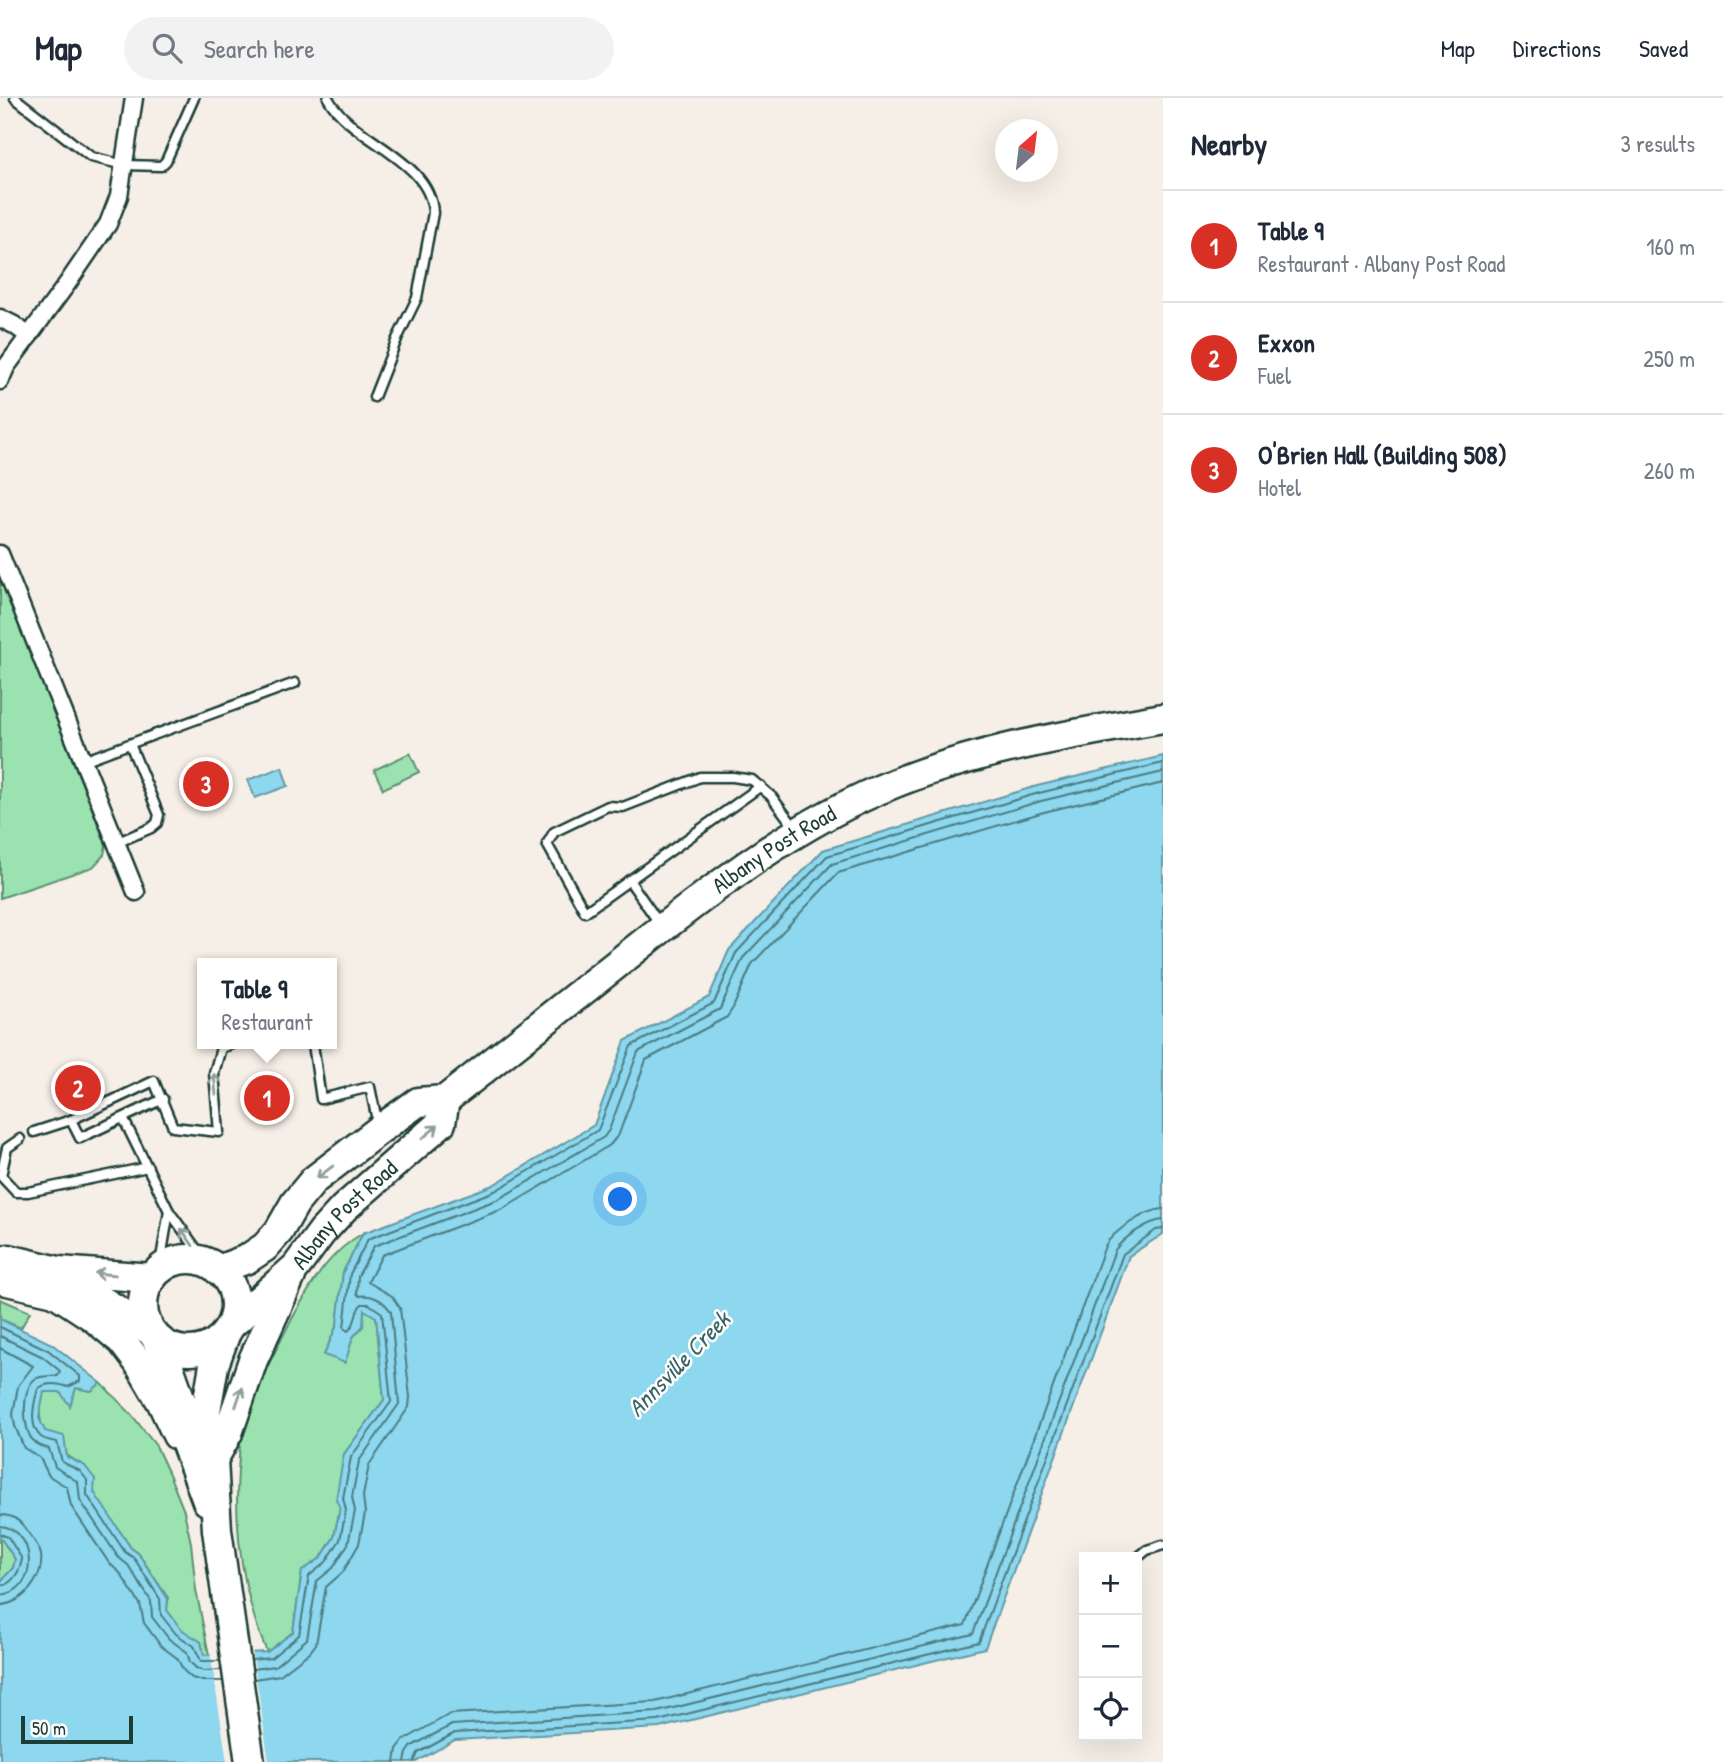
<!DOCTYPE html>
<html lang="en">
<head>
<meta charset="utf-8">
<style>
  :root { --surface:#fff; --page:#f2f2f3; --text:#1f2937; --muted:#747a83; --line:#e0e1e3; --accent:#d93025 }
  body { margin:0; font-family:"Patrick Hand",sans-serif; background:var(--page); color:var(--text) }
  .controls { position:absolute; right:21px; bottom:21px; display:grid; overflow:hidden; border-radius:0px; box-shadow:0 7px 28px #0002 }
  .controls button { width:63px; height:63px; display:grid; place-items:center; padding:0; border:0; border-bottom:2px solid var(--line); background:var(--surface); color:var(--text); font:35px sans-serif }
  .compass { position:absolute; left:995px; top:21px; width:63px; height:63px; border-radius:50%; background:var(--surface); box-shadow:0 7px 28px #0002; rotate:28deg }
  .scale { position:absolute; left:21px; bottom:18px; width:112px; box-sizing:border-box; padding-left:7px; border:4px solid #1f3d34; border-top:0; font-size:19px; line-height:24px; white-space:nowrap; color:#1f3d34; -webkit-text-stroke:5px #fff; paint-order:stroke }
  .you { position:absolute; left:621px; top:1102px; width:24px; height:24px; margin:-18px; border:5px solid #fff; border-radius:50%; background:#1a73e8; box-shadow:0 0 0 10px #1a73e833 }
  .badge { display:grid; place-items:center; width:46px; height:46px; border-radius:50%; background:var(--accent); color:#fff; font-size:23px; font-weight:700 }
  .pin { position:absolute; translate:-50% -50%; border:4px solid #fff; box-shadow:0 2px 7px #0006 }
  .popup { position:absolute; left:197px; top:860px; width:140px; height:91px; box-sizing:border-box; display:grid; place-content:center; border-radius:0px; background:var(--surface); filter:drop-shadow(0 2px 5px #0005); font-size:23px; white-space:nowrap; color:var(--muted) }
  .popup b { font-size:26px; color:var(--text) }
  .popup::after { content:''; position:absolute; left:50%; top:100%; margin-left:-14px; border:14px solid transparent; border-top-color:var(--surface) }
  .list { margin:0; padding:0; list-style:none }
  h2 { display:flex; justify-content:space-between; align-items:center; height:91px; margin:0; padding:0 28px; font-size:30px }
  h2 small { font-size:23px; font-weight:400; color:var(--muted) }
  .list li { display:grid; grid-template-columns:46px 1fr auto; gap:21px; align-items:center; box-sizing:border-box; height:112px; padding:0 28px; border-top:2px solid var(--line) }
  .list b { display:block; font-size:26px; white-space:nowrap }
  .list p { margin:0; font-size:23px; white-space:nowrap; color:var(--muted) }
  .list em { font-size:23px; font-style:normal; color:var(--muted) }
  .icon { flex:none; width:38px; height:38px; fill:none; stroke:currentColor; stroke-width:2; stroke-linecap:round; stroke-linejoin:round }
  .map { position:relative; flex:none; width:1163px; height:1664px; overflow:hidden }
  header { display:flex; align-items:center; gap:42px; box-sizing:border-box; height:98px; padding:0 35px; background:var(--surface); border-bottom:2px solid var(--line) }
  header strong { font-size:33px }
  nav { display:flex; gap:38px; margin-inline-start:auto; font-size:24px }
  .search { width:490px; height:63px; background:var(--page); display:flex; align-items:center; gap:18px; box-sizing:border-box; padding:0 24px; border-radius:38px; color:var(--muted); font-size:26px }
  main { display:flex }
  aside { flex:1; background:var(--surface) }
  .map>svg:first-child { display:block }
</style>
</head>
<body>
<header>
<strong>Map</strong>
<div class="search"><svg class="icon" aria-label="search" viewBox="0 0 24 24"><circle cx="10" cy="10" r="6"/><path d="M15 15l6 6"/></svg>Search here</div>
<nav><a>Map</a><a>Directions</a><a>Saved</a></nav>
</header>
<main>
<div class="map">
<svg width="1163" height="1664" viewBox="0 0 1163 1664">
  <rect width="100%" height="100%" fill="#f6efe7"/>
  <filter id="ink" filterUnits="userSpaceOnUse"><feTurbulence type="fractalNoise" baseFrequency=".0143" numOctaves="2"/><feDisplacementMap in="SourceGraphic" scale="14" xChannelSelector="R" yChannelSelector="G"/><feConvolveMatrix kernelMatrix="1 2 1 2 8 2 1 2 1" color-interpolation-filters="sRGB"/></filter>
  <g filter="url(#ink)">
    <!-- green -->
    <g fill="#9ae3b1" stroke="#5c9072" stroke-width="2">
      <polygon points="0,476 106,747 104,757 93,769 0,800"/>
      <polygon points="410,655 419,674 383,691 374,672"/>
      <path d="M363 1135 343 1174 337 1227 324 1257 345 1264 353 1239 363 1228 364 1211 376 1219 384 1302 344 1356 340 1410 334 1439 321 1460 302 1473 293 1534 267 1554C243 1498 234 1434 238 1373 239 1362 239 1351 241 1341 252 1298 272 1258 293 1219 313 1184 327 1156 363 1135Z"/>
      <polygon points="0,1201 30,1214 21,1230 0,1221"/>
      <path d="M101 1285 131 1316 156 1348 169 1376 184 1413 191 1445 196 1492 209 1557H204L201 1544 181 1532 167 1512 168 1500 138 1455 131 1450 93 1394 85 1368C67 1359 40 1340 40 1318 40 1310 42 1302 43 1294L76 1290 91 1293Z"/>
      <polygon points="0,1439 15,1461 13,1470 0,1484"/>
    </g>
    <!-- water -->
    <g fill="#8dd7ef" stroke="#6199a4" stroke-width="2">
      <polygon points="1163,658 1163,1136 1129,1158 985,1550 659,1630 455,1642 416,1664 0,1664 0,1484 13,1470 15,1461 0,1439 0,1221 52,1246 101,1285 91,1293 76,1290 70,1308 60,1294 44,1294 39,1320 45,1333 64,1338 67,1359 85,1368 95,1381 94,1394 131,1450 138,1455 168,1501 167,1512 181,1531 201,1544 204,1557 267,1554 293,1534 302,1473 321,1460 334,1439 340,1410 336,1401 344,1356 384,1302 376,1219 364,1212 363,1228 353,1239 345,1265 324,1257 337,1227 343,1174 363,1135 493,1087 594,1027 625,943 709,899 729,852 823,752 1037,688"/>
      <polygon points="282,669 288,688 255,700 248,682"/>
    </g>
    <!-- pier -->
    <polygon fill="#f6efe7" points="252,1552 269,1664 227,1664 210,1553"/>
    <g fill="none" stroke-linecap="round" stroke-linejoin="round">
      <!-- shore -->
      <g stroke="#4b7b7f" stroke-width="2">
        <path d="M0 1229 48 1252 80 1278V1283L68 1289C59 1286 46 1284 38 1291 34 1304 28 1327 40 1338 43 1342 52 1343 57 1344L62 1364 80 1373 87 1382V1397L125 1454 134 1460 160 1501 161 1517 176 1536 194 1548 201 1563H220"/>
        <path d="M0 1238 43 1259 60 1273 58 1278C51 1278 42 1277 35 1281 21 1291 22 1332 34 1344 38 1348 44 1349 49 1351L55 1369 78 1384 80 1402 118 1459 128 1467 151 1503 152 1519 169 1541 187 1554 190 1564 196 1570 204 1573 221 1572"/>
        <polyline points="0,1250 33,1268 18,1288 13,1316 15,1328 24,1350 40,1360 49,1378 67,1389 71,1408 109,1465 120,1475 140,1506 144,1525 161,1548 177,1560 184,1573 192,1580 203,1583 223,1583"/>
        <path d="M0 1417C13 1417 20 1422 27 1433 32 1440 39 1447 41 1457 44 1480 23 1506 0 1507"/>
        <path d="M0 1428C36 1430 41 1494 0 1497"/>
        <path d="M0 1436 8 1439 22 1461C20 1473 13 1486 0 1488"/>
        <path d="M251 1562 271 1560 299 1537 309 1478 326 1464 340 1442 346 1412 343 1400 351 1359 391 1304 382 1215 369 1206H362C353 1214 359 1223 348 1233L344 1230 350 1176 368 1141 495 1093 598 1032 631 948 714 905 736 855 827 758 1039 695 1163 665"/>
        <path d="M253 1571 275 1568 307 1541 317 1483 333 1470 348 1446 355 1413 352 1399 359 1363 399 1306 391 1214C384 1202 372 1196 359 1198L357 1195 358 1178 374 1148 499 1101 604 1039 609 1032 638 954 720 911 743 860 832 766 1041 703 1163 674"/>
        <polyline points="254,1581 280,1577 310,1554 316,1546 326,1489 343,1474 359,1446 365,1415 363,1398 369,1367 409,1309 410,1299 400,1210 392,1198 368,1184 382,1157 503,1111 610,1047 619,1036 646,962 727,919 733,910 752,866 838,775 1044,714 1163,685"/>
        <path d="M395 1664 397 1651 404 1642 450 1616 655 1604 965 1527 1105 1148C1113 1133 1146 1112 1163 1111"/>
        <path d="M405 1664 407 1655 412 1648 452 1627 657 1614 973 1536 1115 1152C1123 1140 1148 1123 1163 1122"/>
        <polyline points="414,1664 418,1655 455,1635 658,1623 979,1544 1123,1156 1156,1132 1163,1131"/>
      </g>
      <defs>
        <g id="lane">
          <polyline points="15,0 91,59 124,67 161,68 166,63 194,0"/>
          <path d="M328 0C351 43 431 61 433 115L417 200 397 241 374 299"/>
          <polyline points="83,663 295,585"/>
          <polyline points="761,688 585,814 547,746 554,734 608,708 623,709 700,679 733,679 752,682 771,698 796,731"/>
          <polyline points="116,745 151,730 157,725 159,717 130,646"/>
          <polyline points="629,782 659,825"/>
          <polyline points="313,946 321,1001 370,989 378,1027"/>
          <polyline points="123,1020 169,1113 206,1164"/>
          <polyline points="71,1022 80,1040 163,1001"/>
          <polyline points="34,1034 71,1022 154,983 173,1029 219,1034 214,975 221,950 232,946"/>
          <polyline points="20,1041 7,1050 1,1078 16,1094 28,1094 148,1069"/>
          <polyline points="159,1172 169,1113"/>
          <polyline points="1137,1460 1147,1452 1163,1447"/>
        </g>
        <g id="street">
          <polyline points="0,220 14,227 29,238"/>
          <polyline points="0,283 6,269 67,186 108,126 119,98 134,0"/>
          <polyline points="0,456 136,794"/>
        </g>
        <g id="highway">
          <circle cx="189" cy="1207" r="46"/>
          <polyline points="0,1164 9,1161 59,1173 152,1180"/>
          <path id="s1" d="M218 1172 247 1161 265 1149 279 1133 295 1105 314 1082 379 1032 418 1004 445 1002C509 951 573 901 637 850 718 786 798 724 895 685 981 651 1073 636 1163 620"/>
          <polyline points="0,1179 3,1182 55,1194 83,1197 99,1201 148,1231"/>
          <polyline points="55,1194 93,1219 122,1243 138,1264 162,1305 177,1337"/>
          <path id="s2" d="M233 1225 296 1169 322 1134 344 1110 441 1025 445 1002"/>
          <polyline points="225,1237 214,1267 206,1313 209,1345 213,1362 217,1432 250,1664"/>
          <polyline points="155,1238 168,1266 190,1328 186,1346 207,1403"/>
          <polyline points="213,1362 228,1335 253,1262 291,1178"/>
        </g>
      </defs>
      <!-- lane casing -->
      <use href="#lane" stroke="#1f3d34" stroke-width="13"/>
      <!-- street casing -->
      <use href="#street" stroke="#1f3d34" stroke-width="21"/>
      <!-- highway casing -->
      <use href="#highway" stroke="#1f3d34" stroke-width="33"/>
      <!-- lane -->
      <use href="#lane" stroke="#fff" stroke-width="8"/>
      <!-- street -->
      <use href="#street" stroke="#fff" stroke-width="16"/>
      <!-- highway -->
      <use href="#highway" stroke="#fff" stroke-width="28"/>
    </g>
    <!-- one-way arrows -->
    <defs><path id="oneway-shaft" d="M-6 0H5M1.5-3L5.5 0L1.5 3" fill="none" stroke-width="1.6" stroke-linecap="round" stroke-linejoin="round" transform="scale(1.75)"/></defs>
    <g stroke="#8f9e9a">
      <use href="#oneway-shaft" transform="translate(215 986) rotate(-95)"/>
      <use href="#oneway-shaft" transform="translate(430 1034) rotate(-40)"/>
      <use href="#oneway-shaft" transform="translate(325 1074) rotate(143)"/>
      <use href="#oneway-shaft" transform="translate(187 1139) rotate(-125)"/>
      <use href="#oneway-shaft" transform="translate(105 1176) rotate(-175)"/>
      <use href="#oneway-shaft" transform="translate(239 1299) rotate(-71)"/>
    </g>
  </g>
  <g text-anchor="middle" stroke-width="5" stroke-linejoin="round" paint-order="stroke">
    <!-- street labels -->
    <g font-size="23" fill="#1f3d34" stroke="#fff">
      <text dy="8" stroke="none"><textPath href="#s1" startOffset="707">Albany Post Road</textPath></text>
      <text dy="8" stroke="none"><textPath href="#s2" startOffset="156">Albany Post Road</textPath></text>
    </g>
    <!-- water labels -->
    <g font-size="24" font-style="italic" fill="#3a6463" stroke="#fff">
      <text transform="translate(679 1266) rotate(-46)" y="8">Annsville Creek</text>
    </g>
  </g>
</svg>
<div class="controls">
<button>+</button>
<button>−</button>
<button><svg class="icon" aria-label="locate" viewBox="0 0 24 24"><circle cx="12" cy="12" r="6"/><path d="M12 2v4M12 18v4M2 12h4M18 12h4"/></svg></button>
</div>
<svg class="compass" viewBox="-18 -18 36 36"><path d="M0-13l5 13h-10z" fill="#e53935"/><path d="M0 13l5-13h-10z" fill="#747a83"/></svg>
<div class="scale">50 m</div>
<div class="you"></div>
<div class="pin badge" style="left:267px;top:1000px">1</div>
<div class="popup"><b>Table 9</b>Restaurant</div>
<div class="pin badge" style="left:78px;top:990px">2</div>
<div class="pin badge" style="left:206px;top:686px">3</div>
</div>
<aside>
<h2>Nearby<small>3 results</small></h2>
<ul class="list">
<li><span class="badge">1</span><div><b>Table 9</b><p>Restaurant · Albany Post Road</p></div><em>160 m</em></li>
<li><span class="badge">2</span><div><b>Exxon</b><p>Fuel</p></div><em>250 m</em></li>
<li><span class="badge">3</span><div><b>O'Brien Hall (Building 508)</b><p>Hotel</p></div><em>260 m</em></li>
</ul>
</aside>
</main>
</body>
</html>
